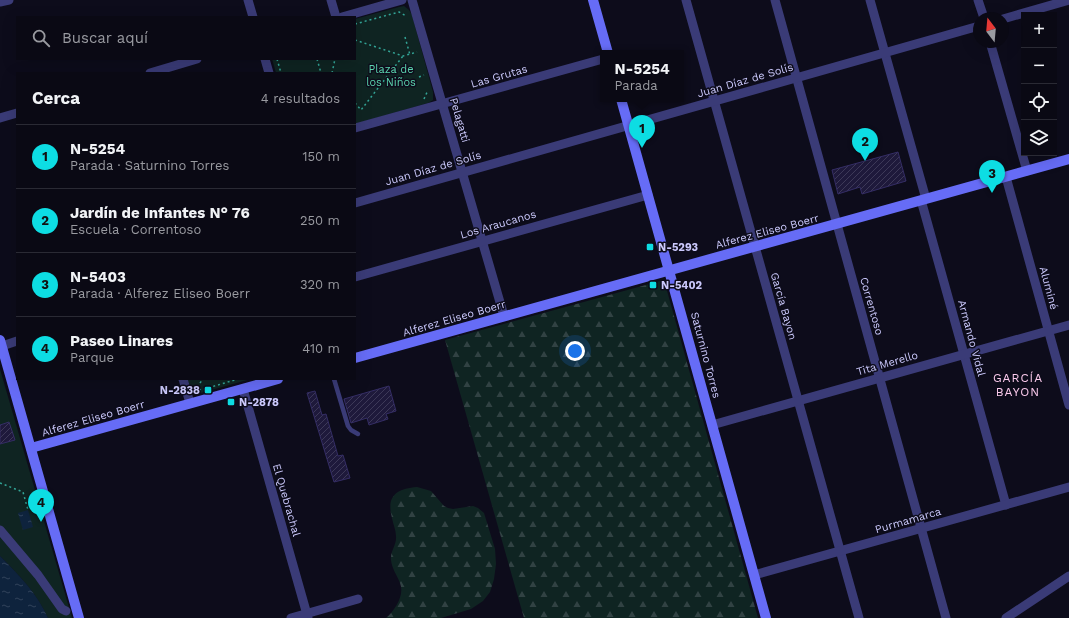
<!DOCTYPE html>
<html lang="es">
<head>
<meta charset="utf-8">
<style>
  :root { --surface:#0a0914; --page:#181722; --text:#f1f3f6; --muted:#999aa0; --line:#2a2a34; --accent:#0ddde3 }
  body { margin:0; font-family:"Work Sans",sans-serif; background:var(--page); color:var(--text) }
  .controls { position:absolute; right:12px; top:12px; display:grid; overflow:hidden; border-radius:0px; box-shadow:0 4px 16px #0002 }
  .controls button { width:36px; height:36px; display:grid; place-items:center; padding:0; border:0; border-bottom:1px solid var(--line); background:var(--surface); color:var(--text); font:20px sans-serif }
  .compass { position:absolute; left:973px; top:12px; width:36px; height:36px; border-radius:50%; background:var(--surface); box-shadow:0 4px 16px #0002; rotate:344deg }
  .you { position:absolute; left:575px; top:351px; width:14px; height:14px; margin:-10px; border:3px solid #fff; border-radius:50%; background:#1a73e8; box-shadow:0 0 0 6px #1a73e833 }
  .badge { display:grid; place-items:center; width:26px; height:26px; border-radius:50%; background:var(--accent); color:#111; font-size:13px; font-weight:700 }
  .pin { position:absolute; translate:-50% -33px; filter:drop-shadow(0 1px 2px #0008) }
  .pin::after { content:''; position:absolute; top:21px; width:14px; height:12px; background:inherit; clip-path:polygon(0 0,100% 0,50% 100%) }
  .popup { position:absolute; left:600px; top:50px; width:84px; height:52px; box-sizing:border-box; display:grid; place-content:center; border-radius:0px; background:var(--surface); filter:drop-shadow(0 1px 3px #0005); font-size:13px; white-space:nowrap; color:var(--muted) }
  .popup b { font-size:15px; color:var(--text) }
  .popup::after { content:''; position:absolute; left:50%; top:100%; margin-left:-8px; border:8px solid transparent; border-top-color:var(--surface) }
  .list { margin:0; padding:0; list-style:none }
  h2 { display:flex; justify-content:space-between; align-items:center; height:52px; margin:0; padding:0 16px; font-size:17px }
  h2 small { font-size:13px; font-weight:400; color:var(--muted) }
  .list li { display:grid; grid-template-columns:26px 1fr auto; gap:12px; align-items:center; box-sizing:border-box; height:64px; padding:0 16px; border-top:1px solid var(--line) }
  .list b { display:block; font-size:15px; white-space:nowrap }
  .list p { margin:0; font-size:13px; white-space:nowrap; color:var(--muted) }
  .list em { font-size:13px; font-style:normal; color:var(--muted) }
  .icon { flex:none; width:22px; height:22px; fill:none; stroke:currentColor; stroke-width:2; stroke-linecap:round; stroke-linejoin:round }
  .map { position:relative; flex:none; width:1069px; height:618px; overflow:hidden }
  .search { position:absolute; background:var(--surface); box-shadow:0 4px 16px #0002; left:16px; top:16px; width:340px; height:44px; display:flex; align-items:center; gap:10px; box-sizing:border-box; padding:0 14px; border-radius:0px; color:var(--muted); font-size:15px }
  .panel { position:absolute; background:var(--surface); box-shadow:0 4px 16px #0002; left:16px; top:72px; width:340px; height:308px; border-radius:0px }
  .map>svg:first-child { display:block }
</style>
</head>
<body>
<div class="map">
<svg width="1069" height="618" viewBox="0 0 1069 618">
  <defs>
    <pattern id="forest-firs" width="22" height="20" patternUnits="userSpaceOnUse"><rect width="22" height="20" fill="#0f2422"/><path d="M5 1l3.5 6h-7zM16 11l3.5 6h-7z" fill="#314243"/></pattern>
    <pattern id="water-ripples" width="26" height="14" patternUnits="userSpaceOnUse"><rect width="26" height="14" fill="#0e233d"/><path d="M2 4q2-2 4 0t4 0M15 11q2-2 4 0t4 0" fill="none" stroke="#30425a"/></pattern>
    <pattern id="building-hatch" width="6" height="6" patternUnits="userSpaceOnUse"><rect width="6" height="6" fill="#1e193b"/><path d="M-1 1l2-2M0 6l6-6M5 7l2-2" fill="none" stroke="#3d3958"/></pattern>
  </defs>
  <rect width="100%" height="100%" fill="#0d0c1b"/>
  <!-- green -->
  <g fill="#0f2422">
    <polygon points="404,6 409,10 412,15 433,92 433,100 428,103 355,124 355,73 276,73 272,59 355,59 355,19 399,7"/>
    <path d="M0 369 72 618H48C37 593 19 575 0 556Z"/>
    <polygon points="187,379 251,379 197,394 192,391"/>
  </g>
  <!-- forest -->
  <g fill="url(#forest-firs)">
    <polygon points="664,280 758,618 524,618 445,340"/>
    <path d="M417 487 431 491 444 506 448 508 453 509 473 506 478 508 484 513 495 549 496 564 494 579 490 592 483 601 471 609 441 618H386C395 610 405 595 400 583 397 575 392 569 391 560 390 551 397 545 396 536 396 530 393 524 392 518 386 495 397 489 417 487Z"/>
  </g>
  <!-- water -->
  <g fill="url(#water-ripples)">
    <polygon points="28,510 33,527 23,530 18,513"/>
    <path d="M0 556C19 575 37 593 48 618H0Z"/>
  </g>
  <!-- building -->
  <g fill="url(#building-hatch)" stroke="#342d65">
    <polygon points="898,152 906,181 862,194 860,187 838,194 832,170"/>
    <polygon points="389,386 396,411 386,414 388,419 369,425 367,418 351,423 344,399"/>
    <polygon points="315,391 322,415 326,414 338,456 343,455 350,478 334,482 307,393"/>
    <polygon points="9,422 15,440 0,444 0,425"/>
  </g>
  <g fill="none" stroke-linecap="round" stroke-linejoin="round">
    <!-- path -->
    <g stroke="#33a597" stroke-width="1.5" stroke-dasharray="2 3" stroke-linecap="butt">
      <polyline points="355,24 399,12 406,16"/>
      <polyline points="405,37 410,55"/>
      <polyline points="355,40 403,56 417,52"/>
      <polyline points="277,59 281,73"/>
      <polyline points="317,59 321,73"/>
      <polyline points="332,73 335,59"/>
      <polyline points="419,77 424,75"/>
      <polyline points="424,99 428,90"/>
      <polyline points="355,103 361,110 403,56"/>
      <polyline points="195,386 201,390 238,379"/>
      <polyline points="197,387 203,379"/>
      <polyline points="0,483 23,492 28,510"/>
    </g>
    <!-- lane -->
    <polyline stroke="#3a3b77" stroke-width="4.5" points="334,379 348,426 351,430 358,434"/>
    <!-- street -->
    <g stroke="#3a3b77" stroke-width="9">
      <polyline points="248,0 253,17"/>
      <polyline points="331,0 336,17"/>
      <polyline points="412,0 504,316"/>
      <polyline points="686,0 859,618"/>
      <polyline points="775,0 946,618"/>
      <polyline points="870,0 926,199"/>
      <polyline points="978,0 984,18"/>
      <polyline points="0,2 9,0"/>
      <polyline points="342,17 402,0"/>
      <polyline points="1003,19 1069,0"/>
      <polyline points="990,42 1027,171"/>
      <polyline points="265,59 269,73"/>
      <polyline points="150,73 197,59"/>
      <polyline points="0,118 17,113"/>
      <polyline points="355,128 603,59"/>
      <polyline points="1006,177 1069,405"/>
      <polyline points="921,200 1006,505"/>
      <polyline points="355,203 979,26"/>
      <polyline points="355,277 648,195"/>
      <polyline points="2,346 17,341"/>
      <polyline points="183,379 190,403"/>
      <polyline points="243,389 308,618"/>
      <polyline points="712,425 1069,325"/>
      <polyline points="0,530 38,575 62,609 66,611"/>
      <polyline points="754,575 1069,487"/>
      <polyline points="291,618 358,599"/>
      <polyline points="1006,618 1069,576"/>
    </g>
    <!-- secondary -->
    <g stroke="#666cf6" stroke-width="10">
      <polyline points="593,0 608,53"/>
      <polyline points="621,99 766,618"/>
      <polyline points="0,340 79,618"/>
      <polyline points="355,358 1069,159"/>
      <polyline points="31,448 278,379"/>
    </g>
  </g>
  <!-- markers -->
  <g fill="#0ddde3" stroke="#0d0c1b" stroke-width="1.5">
    <rect x="646" y="243" width="8" height="8" rx="2"/>
    <rect x="649" y="281" width="8" height="8" rx="2"/>
    <rect x="204" y="386" width="8" height="8" rx="2"/>
    <rect x="227" y="398" width="8" height="8" rx="2"/>
  </g>
  <g text-anchor="middle" stroke-width="3" stroke-linejoin="round" paint-order="stroke">
    <!-- park labels -->
    <g font-size="11" fill="#5bd6af" stroke="#0d0c1b">
      <text x="391" y="73">Plaza de<tspan x="391" dy="13">los Niños</tspan></text>
    </g>
    <!-- street labels -->
    <g font-size="11" fill="#cbc9fc" stroke="#0d0c1b">
      <text transform="translate(499 76) rotate(-16)" y="4">Las Grutas</text>
      <text transform="translate(745 80) rotate(-16)" y="4">Juan Díaz de Solís</text>
      <text transform="translate(460 120) rotate(74)" y="4">Pelagatti</text>
      <text transform="translate(433 168) rotate(-16)" y="4">Juan Díaz de Solís</text>
      <text transform="translate(498 224) rotate(-16)" y="4">Los Araucanos</text>
      <text transform="translate(767 231) rotate(-15)" y="4">Alferez Eliseo Boerr</text>
      <text transform="translate(1049 288) rotate(75)" y="4">Aluminé</text>
      <text transform="translate(784 306) rotate(74)" y="4">García Bayon</text>
      <text transform="translate(872 306) rotate(74)" y="4">Correntoso</text>
      <text transform="translate(454 318) rotate(-16)" y="4">Alferez Eliseo Boerr</text>
      <text transform="translate(972 338) rotate(75)" y="4">Armando Vidal</text>
      <text transform="translate(706 355) rotate(75)" y="4">Saturnino Torres</text>
      <text transform="translate(887 363) rotate(-16)" y="4">Tita Merello</text>
      <text transform="translate(93 418) rotate(-16)" y="4">Alferez Eliseo Boerr</text>
      <text transform="translate(287 500) rotate(74)" y="4">El Quebrachal</text>
      <text transform="translate(908 520) rotate(-16)" y="4">Purmamarca</text>
    </g>
    <!-- poi labels -->
    <g font-size="11" font-weight="bold" fill="#cbc9fc" stroke="#0d0c1b" text-anchor="start">
      <text x="658" y="251">N-5293</text>
      <text x="661" y="289">N-5402</text>
      <text x="200" y="394" text-anchor="end">N-2838</text>
      <text x="239" y="406">N-2878</text>
    </g>
    <!-- neighbourhood labels -->
    <g font-size="12" letter-spacing="1" fill="#fccbed" stroke="#0d0c1b">
      <text x="1018" y="382">GARCÍA<tspan x="1018" dy="14">BAYON</tspan></text>
    </g>
  </g>
</svg>
<div class="controls">
<button>+</button>
<button>−</button>
<button><svg class="icon" aria-label="locate" viewBox="0 0 24 24"><circle cx="12" cy="12" r="6"/><path d="M12 2v4M12 18v4M2 12h4M18 12h4"/></svg></button>
<button><svg class="icon" aria-label="layers" viewBox="0 0 24 24"><path d="M12 4l9 5-9 5-9-5zM3 14l9 5 9-5"/></svg></button>
</div>
<svg class="compass" viewBox="-18 -18 36 36"><path d="M0-13l5 13h-10z" fill="#e53935"/><path d="M0 13l5-13h-10z" fill="#999aa0"/></svg>
<div class="you"></div>
<div class="pin badge" style="left:642px;top:148px">1</div>
<div class="popup"><b>N-5254</b>Parada</div>
<div class="pin badge" style="left:865px;top:161px">2</div>
<div class="pin badge" style="left:992px;top:193px">3</div>
<div class="pin badge" style="left:41px;top:522px">4</div>
<div class="search"><svg class="icon" aria-label="search" viewBox="0 0 24 24"><circle cx="10" cy="10" r="6"/><path d="M15 15l6 6"/></svg>Buscar aquí</div>
<section class="panel">
<h2>Cerca<small>4 resultados</small></h2>
<ul class="list">
<li><span class="badge">1</span><div><b>N-5254</b><p>Parada · Saturnino Torres</p></div><em>150 m</em></li>
<li><span class="badge">2</span><div><b>Jardín de Infantes N° 76</b><p>Escuela · Correntoso</p></div><em>250 m</em></li>
<li><span class="badge">3</span><div><b>N-5403</b><p>Parada · Alferez Eliseo Boerr</p></div><em>320 m</em></li>
<li><span class="badge">4</span><div><b>Paseo Linares</b><p>Parque</p></div><em>410 m</em></li>
</ul>
</section>
</div>
</body>
</html>
